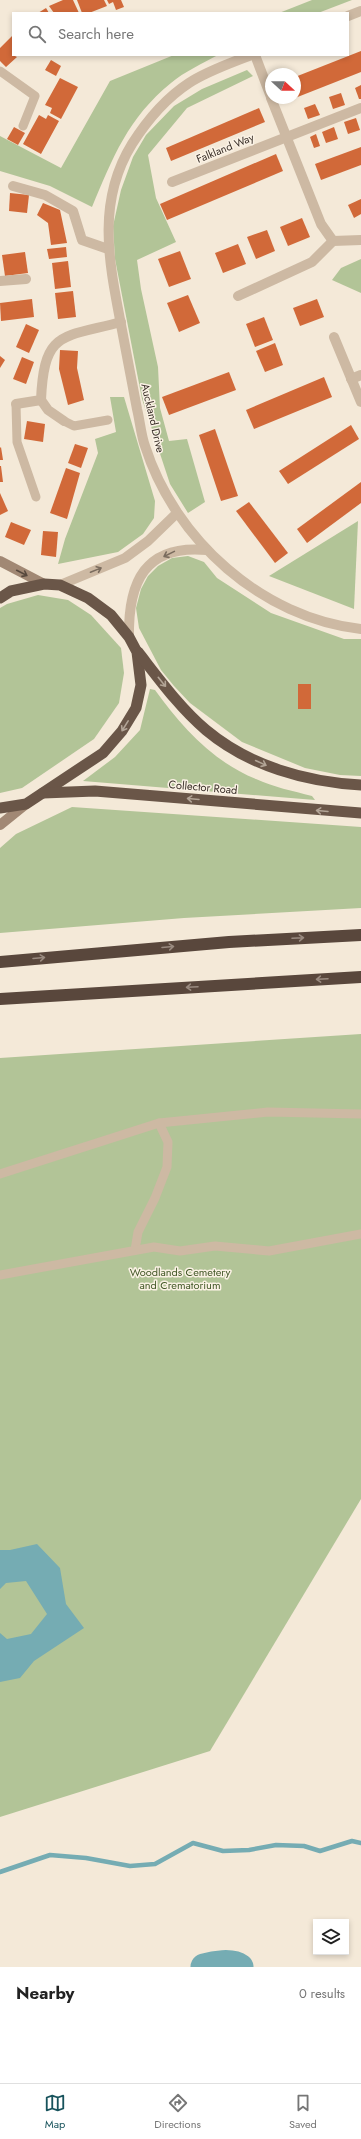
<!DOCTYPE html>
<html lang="en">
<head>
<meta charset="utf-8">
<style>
  :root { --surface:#fff; --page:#f2f2f2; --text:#222; --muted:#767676; --line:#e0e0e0; --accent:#18535c }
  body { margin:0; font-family:Jost,sans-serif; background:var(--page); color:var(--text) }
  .controls { position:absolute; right:12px; bottom:12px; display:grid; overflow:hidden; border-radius:0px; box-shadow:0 2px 6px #0003 }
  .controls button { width:36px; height:36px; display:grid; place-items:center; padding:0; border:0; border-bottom:1px solid var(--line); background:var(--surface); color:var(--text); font:20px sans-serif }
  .compass { position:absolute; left:265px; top:68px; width:36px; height:36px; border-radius:50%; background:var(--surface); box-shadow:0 2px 6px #0003; rotate:111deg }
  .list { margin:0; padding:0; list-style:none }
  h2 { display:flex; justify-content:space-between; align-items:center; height:52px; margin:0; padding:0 16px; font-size:17px }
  h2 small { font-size:13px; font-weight:400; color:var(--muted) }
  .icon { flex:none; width:22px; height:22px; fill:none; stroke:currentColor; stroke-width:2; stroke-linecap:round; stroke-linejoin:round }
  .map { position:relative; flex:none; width:361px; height:1967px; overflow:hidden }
  .search { position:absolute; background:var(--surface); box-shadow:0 2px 6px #0003; left:12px; right:12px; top:12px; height:44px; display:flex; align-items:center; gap:10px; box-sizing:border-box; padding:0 14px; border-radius:0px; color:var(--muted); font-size:15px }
  .sheet { height:116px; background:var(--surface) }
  nav { display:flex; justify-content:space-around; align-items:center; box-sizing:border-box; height:56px; border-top:1px solid var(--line); background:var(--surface); font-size:11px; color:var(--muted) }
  nav a { display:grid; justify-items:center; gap:2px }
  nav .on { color:var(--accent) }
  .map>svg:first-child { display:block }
</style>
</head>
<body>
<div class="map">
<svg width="361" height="1967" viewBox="0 0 361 1967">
  <rect width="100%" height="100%" fill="#f4e9d8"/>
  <!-- green -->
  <g fill="#b2c497">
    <polygon points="312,0 352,0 318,13 279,13"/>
    <path d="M174 55H218C203 63 184 72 171 83 128 118 113 157 92 207L50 186 0 171V136L61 168 110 81Z"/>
    <polygon points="247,70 253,76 187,108 148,155 156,198 176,242 137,260 141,289 158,367 160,408 169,441 187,439 205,502 188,513 170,484 142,399 115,259 113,226 121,190 133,157 146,135 174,106 202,89"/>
    <polygon points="361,259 361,293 332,280 341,268"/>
    <polygon points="110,397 124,397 155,501 154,518 143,534 118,552 58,564 65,539 98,453 95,439 116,432"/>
    <polygon points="358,521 354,609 269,576"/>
    <polygon points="188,556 204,562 217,578 271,613 344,639 361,639 361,776 340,775 305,768 242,742 190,703 174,686 161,670 139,628 136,608 141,589 148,576 158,566 172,558"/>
    <polygon points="38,595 68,600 91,615 121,648 124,673 119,703 94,739 22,788 0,793 0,608 7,604"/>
    <path d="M150 689 155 690C181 726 213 762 256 779 273 787 293 791 312 796L315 800 83 781 115 757 140 730Z"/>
    <polygon points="72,807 361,827 361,908 184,918 0,933 0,848 16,834"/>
    <polygon points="361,1034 361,1499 210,1751 0,1817 0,1058"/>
  </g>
  <!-- water -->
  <polygon fill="#75acb3" points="37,1544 60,1568 66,1604 84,1628 34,1661 20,1678 0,1682 0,1633 7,1639 31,1634 47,1614 26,1581 6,1583 0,1589 0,1550 10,1550"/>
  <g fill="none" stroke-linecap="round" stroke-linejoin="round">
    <!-- stream -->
    <polyline stroke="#75acb3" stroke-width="4.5" points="0,1872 50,1855 86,1858 130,1866 155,1864 193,1843 223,1851 249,1850 276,1845 304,1846 320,1851 352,1841 361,1843"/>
    <!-- river -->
    <path stroke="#75acb3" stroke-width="27" d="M204 1967C214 1964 232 1961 240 1967"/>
  </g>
  <!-- building -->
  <g fill="#d16939">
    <polygon points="63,0 73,0 79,13 54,13 49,6"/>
    <polygon points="77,0 104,0 107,6 89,13 82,13"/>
    <polygon points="107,0 121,0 124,7 116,10 113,2 109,4"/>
    <polygon points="46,8 49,13 38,13"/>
    <polygon points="13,35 13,55 17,57 6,67 0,61 0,48"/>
    <polygon points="361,51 361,72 295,98 295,77"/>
    <polygon points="51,60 61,66 56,76 45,70"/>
    <polygon points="60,78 78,87 61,119 50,113 52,108 45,105"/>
    <polygon points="361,85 361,99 359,99 355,88"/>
    <polygon points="341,93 345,105 333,109 329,97"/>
    <polygon points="315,104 320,115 308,119 304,108"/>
    <polygon points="259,108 265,122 171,161 166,148"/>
    <polygon points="39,115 46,119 48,115 59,121 41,154 23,144"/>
    <polygon points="356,118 360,130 348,134 344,122"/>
    <polygon points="14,127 25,133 18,145 7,139"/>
    <polygon points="334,127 338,139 326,143 322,132"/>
    <polygon points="316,134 320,146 314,148 310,137"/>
    <polygon points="361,147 361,165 321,180 315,164"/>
    <polygon points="276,154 283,171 167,220 160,204"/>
    <polygon points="10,193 29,195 27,213 9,211"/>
    <polygon points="361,199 361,214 354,218 348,205"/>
    <polygon points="43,203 60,210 67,243 51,245 48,223 37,215"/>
    <polygon points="302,218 310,237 288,246 280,227"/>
    <polygon points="267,230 275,251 256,259 247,237"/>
    <polygon points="238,244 246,264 223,273 215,253"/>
    <polygon points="66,247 67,257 49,259 47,249"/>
    <polygon points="180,251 191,279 169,287 158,259"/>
    <polygon points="25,252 28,273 5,276 2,255"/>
    <polygon points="68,261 71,287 55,289 52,263"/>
    <polygon points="73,291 76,317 58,319 55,293"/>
    <polygon points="188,295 200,323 179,332 167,303"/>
    <polygon points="32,299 34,317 1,321 0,303"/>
    <polygon points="317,299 324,317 300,326 293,308"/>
    <polygon points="264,317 273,340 255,347 246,324"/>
    <polygon points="26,324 39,330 29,353 16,347"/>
    <polygon points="275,343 283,365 265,372 256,351"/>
    <polygon points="60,350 78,351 77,368 84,400 68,405 59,369"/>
    <polygon points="0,356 5,360 0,368"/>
    <polygon points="22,357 34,362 26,384 13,379"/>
    <polygon points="229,372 236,390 169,415 162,397"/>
    <polygon points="324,377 332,397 254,429 246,410"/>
    <polygon points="27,421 45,424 43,442 24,439"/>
    <polygon points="351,425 359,439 288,484 279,471"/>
    <polygon points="215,429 238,496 221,501 199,435"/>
    <polygon points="75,444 88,448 81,468 68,463"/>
    <polygon points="1,447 3,460 0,460 0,448"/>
    <polygon points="0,466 1,466 3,482 0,482"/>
    <polygon points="66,468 80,473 67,519 50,513"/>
    <polygon points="361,482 361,503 307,543 297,529"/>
    <polygon points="0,493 8,511 0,515"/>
    <polygon points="249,502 288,553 275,563 236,511"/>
    <polygon points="11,522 31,530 24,545 5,537"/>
    <polygon points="43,531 58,532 56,557 41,555"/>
    <rect x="298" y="684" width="13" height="25"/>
  </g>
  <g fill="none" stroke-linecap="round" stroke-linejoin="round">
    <!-- service -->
    <g stroke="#cdb9a3" stroke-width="9">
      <polyline points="0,71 35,96 23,126"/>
      <polyline points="16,404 17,442 36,497"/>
      <polyline points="64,421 74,426 108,420"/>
      <polyline points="0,1174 159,1123 268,1112 361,1114"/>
      <polyline points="135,1250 138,1232 155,1198 167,1167 168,1142 159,1123"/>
      <polyline points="0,1275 154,1247 180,1251 215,1246 269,1251 361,1234"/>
    </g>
    <!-- minor -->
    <g stroke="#cdb9a3" stroke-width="10">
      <polyline points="255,55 271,97"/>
      <polyline points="271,98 321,224 333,241"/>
      <polyline points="172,182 361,108"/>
      <polyline points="13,186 45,195 73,211 82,240 108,249"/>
      <polyline points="0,281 26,279"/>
      <polyline points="238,296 312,262 333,241 361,240"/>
      <polyline points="334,337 361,402"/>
      <polyline points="351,379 361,375"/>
      <polyline points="41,400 48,410 64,421"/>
      <path d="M16 404 41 400C44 330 62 338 121 322"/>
    </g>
    <!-- tertiary -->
    <g stroke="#cdb9a3" stroke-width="10">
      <polyline points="348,16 361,11"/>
      <path d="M251 55C231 63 207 71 189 83 166 98 146 122 132 144 95 204 110 266 122 330 127 356 132 383 137 409 140 421 141 435 145 446 175 540 262 618 361 629"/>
      <polyline points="60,585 125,558 148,541 177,513"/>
      <path d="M129 637C128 582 145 544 207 550"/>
    </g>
    <!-- secondary -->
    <g stroke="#a18874" stroke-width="10">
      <polyline points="0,561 44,584"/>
      <polyline points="0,825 26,804"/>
    </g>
    <!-- trunk -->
    <g stroke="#6a5648" stroke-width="11">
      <polyline points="0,598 11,591 44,584 60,585 88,598 111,615 129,637 137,652 141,685 136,708 122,731 103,753 26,804 0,808"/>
      <path d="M138 652C159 679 180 708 206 730 249 766 306 782 361 785"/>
      <polyline points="43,793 95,791 361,813"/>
    </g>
    <!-- motorway -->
    <g stroke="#59473c" stroke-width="12">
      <polyline points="0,962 229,942 361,935"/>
      <polyline points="0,999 361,977"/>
    </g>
  </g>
  <!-- one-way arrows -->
  <defs><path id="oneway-shaft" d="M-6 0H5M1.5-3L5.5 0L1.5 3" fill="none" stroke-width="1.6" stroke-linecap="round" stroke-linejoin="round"/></defs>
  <g stroke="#7a6c5e">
    <use href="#oneway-shaft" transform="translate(169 554) rotate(154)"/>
    <use href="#oneway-shaft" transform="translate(96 570) rotate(-22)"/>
  </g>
  <use stroke="#57483d" href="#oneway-shaft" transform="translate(22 573) rotate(27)"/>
  <g stroke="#b2a496">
    <use href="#oneway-shaft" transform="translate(162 682) rotate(51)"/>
    <use href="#oneway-shaft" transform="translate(125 726) rotate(122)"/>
    <use href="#oneway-shaft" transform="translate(261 763) rotate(25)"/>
    <use href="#oneway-shaft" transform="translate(193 799) rotate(-175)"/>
    <use href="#oneway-shaft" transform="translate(322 811) rotate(-175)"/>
  </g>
  <g stroke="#9a8b80">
    <use href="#oneway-shaft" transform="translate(298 938) rotate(-3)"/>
    <use href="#oneway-shaft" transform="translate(168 947) rotate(-5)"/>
    <use href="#oneway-shaft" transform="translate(39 958) rotate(-5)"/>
    <use href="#oneway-shaft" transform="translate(322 979) rotate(177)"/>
    <use href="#oneway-shaft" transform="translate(192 987) rotate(177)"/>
  </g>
  <g text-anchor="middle" stroke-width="3" stroke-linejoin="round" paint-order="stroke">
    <!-- street labels -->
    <g font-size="11" fill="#372d26" stroke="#fbf2e5">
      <text transform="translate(225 148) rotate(-22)" y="4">Falkland Way</text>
      <text transform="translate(153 418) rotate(77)" y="4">Auckland Drive</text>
      <text transform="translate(203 787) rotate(5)" y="4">Collector Road</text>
    </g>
    <!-- park labels -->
    <g font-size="11" fill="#425827" stroke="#fbf2e5">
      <text x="180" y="1276">Woodlands Cemetery<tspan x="180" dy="13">and Crematorium</tspan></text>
    </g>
  </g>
</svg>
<div class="controls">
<button><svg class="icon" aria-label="layers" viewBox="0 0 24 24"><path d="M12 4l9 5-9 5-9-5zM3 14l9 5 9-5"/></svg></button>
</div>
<svg class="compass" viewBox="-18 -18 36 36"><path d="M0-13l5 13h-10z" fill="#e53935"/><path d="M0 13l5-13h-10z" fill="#767676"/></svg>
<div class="search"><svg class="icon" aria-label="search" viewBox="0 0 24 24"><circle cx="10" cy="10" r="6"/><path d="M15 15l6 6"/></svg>Search here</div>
</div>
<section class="sheet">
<h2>Nearby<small>0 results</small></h2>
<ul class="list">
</ul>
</section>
<nav>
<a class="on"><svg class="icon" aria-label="map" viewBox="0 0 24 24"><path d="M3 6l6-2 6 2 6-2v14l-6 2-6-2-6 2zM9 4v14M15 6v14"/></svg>Map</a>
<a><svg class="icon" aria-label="directions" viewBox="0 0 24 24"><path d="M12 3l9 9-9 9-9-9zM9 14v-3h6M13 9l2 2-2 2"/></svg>Directions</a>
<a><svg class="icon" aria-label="saved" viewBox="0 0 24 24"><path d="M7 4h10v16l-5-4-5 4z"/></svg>Saved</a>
</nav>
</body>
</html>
